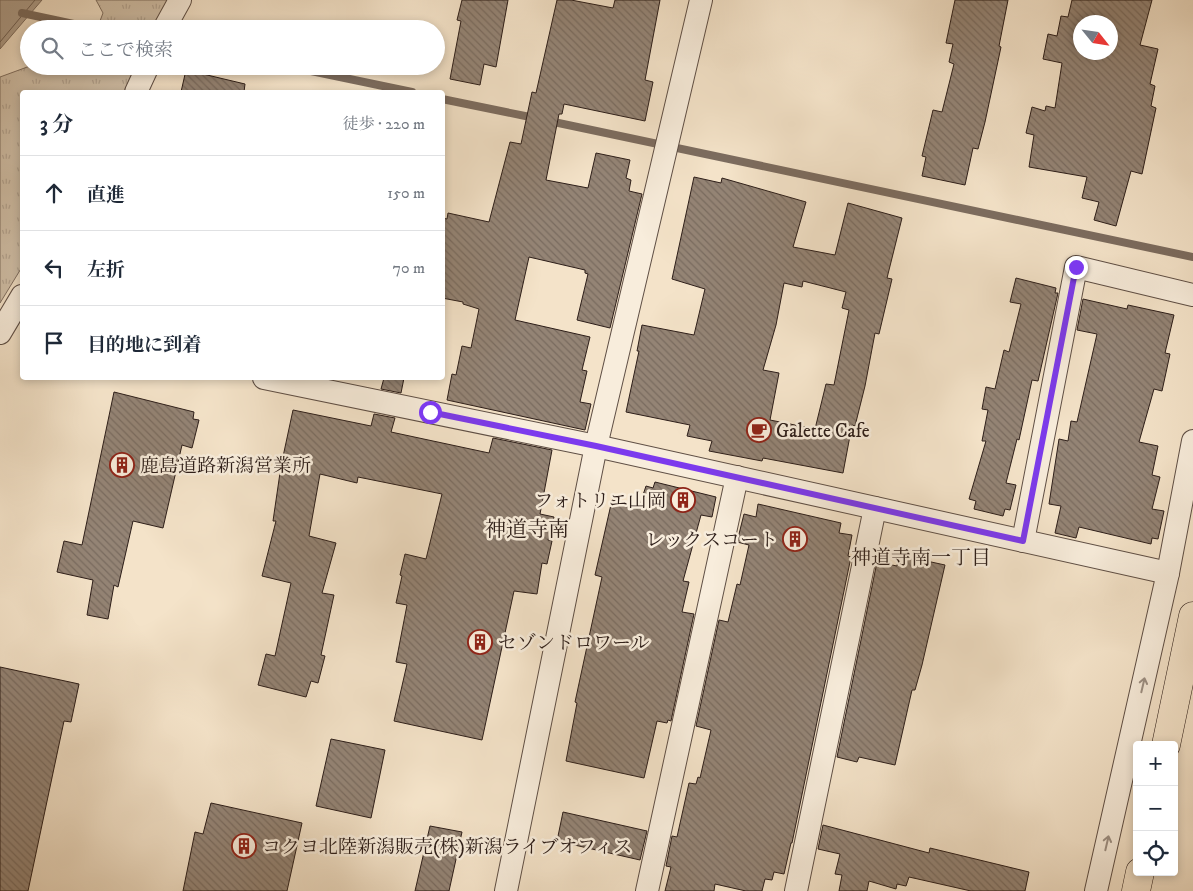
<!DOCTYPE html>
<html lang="ja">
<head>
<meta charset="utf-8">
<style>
  :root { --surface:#fff; --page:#f6f6f7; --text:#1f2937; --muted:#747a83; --line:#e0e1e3 }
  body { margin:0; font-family:"IM FELL DW Pica","Noto Serif JP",serif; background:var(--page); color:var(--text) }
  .controls { position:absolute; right:15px; bottom:15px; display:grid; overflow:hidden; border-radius:5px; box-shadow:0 2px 8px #0003 }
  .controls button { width:45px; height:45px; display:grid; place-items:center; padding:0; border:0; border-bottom:1px solid var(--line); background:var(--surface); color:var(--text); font:25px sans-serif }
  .compass { position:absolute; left:1073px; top:15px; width:45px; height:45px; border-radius:50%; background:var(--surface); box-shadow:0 2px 8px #0003; rotate:120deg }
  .stop { position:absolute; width:15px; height:15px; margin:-11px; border:4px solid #7c3aed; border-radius:50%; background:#fff }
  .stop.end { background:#7c3aed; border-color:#fff; box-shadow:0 1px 5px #0008 }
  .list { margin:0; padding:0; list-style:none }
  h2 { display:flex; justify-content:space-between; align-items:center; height:65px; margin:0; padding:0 20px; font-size:21px }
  h2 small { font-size:16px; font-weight:400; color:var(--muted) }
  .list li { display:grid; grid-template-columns:32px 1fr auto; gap:15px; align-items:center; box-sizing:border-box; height:75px; padding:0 20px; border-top:1px solid var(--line) }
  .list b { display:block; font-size:19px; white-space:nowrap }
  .list em { font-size:16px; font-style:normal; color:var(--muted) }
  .icon { flex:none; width:28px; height:28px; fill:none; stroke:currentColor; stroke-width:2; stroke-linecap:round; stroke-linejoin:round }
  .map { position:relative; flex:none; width:1193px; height:891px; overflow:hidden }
  .search { position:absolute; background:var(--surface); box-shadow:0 2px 8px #0003; left:20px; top:20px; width:425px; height:55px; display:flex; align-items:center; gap:12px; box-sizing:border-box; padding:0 18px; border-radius:28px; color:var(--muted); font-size:19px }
  .panel { position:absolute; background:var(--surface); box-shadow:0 2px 8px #0003; left:20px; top:90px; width:425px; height:290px; border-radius:5px }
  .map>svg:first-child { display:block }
</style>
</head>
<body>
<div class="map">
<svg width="1193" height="891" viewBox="0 0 1193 891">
  <defs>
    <pattern id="grass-tufts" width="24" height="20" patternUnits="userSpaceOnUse" patternTransform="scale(1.25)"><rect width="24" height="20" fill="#d2c2ab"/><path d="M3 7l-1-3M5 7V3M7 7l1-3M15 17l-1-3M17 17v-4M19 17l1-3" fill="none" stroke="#b5a693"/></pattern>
    <pattern id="building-back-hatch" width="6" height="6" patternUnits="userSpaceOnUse" patternTransform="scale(1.25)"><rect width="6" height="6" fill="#948475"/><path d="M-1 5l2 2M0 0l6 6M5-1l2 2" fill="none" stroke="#796b5f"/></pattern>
  </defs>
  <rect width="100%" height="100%" fill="#f4e3c9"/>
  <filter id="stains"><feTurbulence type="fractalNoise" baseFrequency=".004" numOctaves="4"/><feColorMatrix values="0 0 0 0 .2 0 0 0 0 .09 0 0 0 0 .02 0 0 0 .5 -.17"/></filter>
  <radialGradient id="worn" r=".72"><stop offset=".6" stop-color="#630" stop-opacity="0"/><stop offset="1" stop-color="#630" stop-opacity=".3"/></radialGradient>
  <!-- grass -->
  <g fill="url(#grass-tufts)" stroke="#807062">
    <polygon points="96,0 169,0 152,29 97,29 103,13"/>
    <polygon points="30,66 136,66 125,92 22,92 22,267 0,303 0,77"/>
  </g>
  <!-- water -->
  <polygon fill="#b0a08d" stroke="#7c6c5f" points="0,0 42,0 0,49"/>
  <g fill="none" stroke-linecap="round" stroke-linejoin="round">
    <!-- shore -->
    <polyline stroke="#6e5f53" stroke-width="1" points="0,42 35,0"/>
    <!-- stream -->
    <g stroke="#7c6c5f" stroke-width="8">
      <polyline points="22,13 97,29"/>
      <polyline points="287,66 412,92"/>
      <polyline points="442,99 535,118"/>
      <polyline points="549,121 1193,257"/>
    </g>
  </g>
  <!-- building -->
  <g fill="url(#building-back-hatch)" stroke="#2d1e19" fill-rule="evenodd">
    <polygon points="462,0 508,0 496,67 484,64 480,85 450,79 461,21 457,20"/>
    <polygon points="557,0 571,0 613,8 615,0 660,0 645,80 653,82 645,121 564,104 562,114 559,114 546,180 588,188 596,153 630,160 626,178 631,180 629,191 642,194 610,328 577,320 588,274 585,273 585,270 529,257 515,320 590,337 582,370 587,371 580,402 591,404 585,430 447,400 452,374 456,375 462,346 471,348 479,309 463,304 463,302 442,298 442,218 447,219 448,213 489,222 510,142 521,144 532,92 536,93"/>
    <polygon points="955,0 1008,0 999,46 1001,47 985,122 978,149 973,148 965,185 922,176 926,157 922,156 933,110 942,112 954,64 949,62 953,44 946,43"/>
    <path d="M1072 0H1152L1140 45 1158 49 1150 84 1155 86 1151 106 1156 108 1142 174 1131 171 1116 226 1094 220 1099 202 1082 198 1087 177 1029 167 1034 135 1026 133 1032 107 1045 111 1046 106 1055 108 1062 63 1043 59 1048 34 1057 36 1061 16 1068 17ZM1080 22H1110V52H1080Z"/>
    <polygon points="186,70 245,84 244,92 181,92"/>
    <path d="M694 177 721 183 722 178 806 202 793 247 835 255 848 203 902 218 887 278 892 279 879 334 875 333 865 386 855 426 852 425 843 473 763 458 762 461 709 451 712 441 687 436 690 425 626 412 639 351H637L642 325 694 335 705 289 672 279ZM803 281 846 292 842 308 849 310 834 385 826 384 815 429 770 420 779 373 763 370 776 325 784 283 802 287Z"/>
    <polygon points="1016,278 1056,288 1055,293 1058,293 1038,381 1032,380 1019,440 1017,439 1006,483 1016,485 1010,510 1005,509 1003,516 974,509 976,501 969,499 986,441 982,441 988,410 982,409 986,387 995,389 1004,350 1009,352 1021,304 1010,302"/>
    <polygon points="1083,299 1127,309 1128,305 1174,315 1165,353 1170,354 1162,391 1154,389 1139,442 1158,446 1152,475 1160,477 1152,509 1164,511 1158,539 1152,538 1151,544 1079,527 1076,538 1055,533 1061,506 1049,504 1059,439 1068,441 1071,421 1077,422 1097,334 1077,330"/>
    <polygon points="384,378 404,378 401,393 381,389"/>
    <polygon points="114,392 194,412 193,419 199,420 192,448 182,445 163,528 133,521 118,587 114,585 108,619 87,615 93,580 57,572 64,541 82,545"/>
    <polygon points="293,410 371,426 374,414 395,418 391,432 489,453 493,438 552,450 540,514 554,517 548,540 552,541 547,564 542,563 537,594 514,591 482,740 394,721 407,664 396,662 407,605 396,603 402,576 400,575 405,554 426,559 442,494 358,477 357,483 320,474 309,536 336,543 322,593 334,595 321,655 325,656 318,683 311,681 306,697 258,685 266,654 275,656 291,583 262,576 276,521 273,521 281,466"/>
    <polygon points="655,482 716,497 712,517 701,515 683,581 689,582 682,612 694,614 671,721 668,720 667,723 657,721 644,778 566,761 577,703 575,702 602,577 595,575 612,500 639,507 646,486 653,488"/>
    <polygon points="758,504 841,523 839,533 852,535 848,556 851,557 792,843 791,843 784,874 774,872 772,880 765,879 762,891 746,891 715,884 714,891 665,891 671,867 666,866 672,836 677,837 689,783 696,784 698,777 700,778 711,730 696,726 719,620 728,622 737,584 740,585 749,545 737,542 744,514 756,517"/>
    <polygon points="899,555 945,565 922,665 915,690 912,690 895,765 859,757 857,762 837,757 877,562 897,566"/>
    <polygon points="0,667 79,684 71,722 64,721 28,891 0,891"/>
    <polygon points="331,739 385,750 371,818 316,806"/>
    <polygon points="211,803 302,823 287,891 183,891 195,832 203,834"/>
    <polygon points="563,812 647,831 640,860 557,841"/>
    <polygon points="823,825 929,853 930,848 1029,872 1025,891 971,891 909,877 906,886 897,884 896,889 869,881 867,891 839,891 842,875 835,874 840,854 818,849"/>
    <polygon points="430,826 462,832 449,891 415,891"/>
  </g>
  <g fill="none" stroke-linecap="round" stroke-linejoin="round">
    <defs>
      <g id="street">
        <polyline points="164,29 180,0"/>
        <polyline points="136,92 148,66"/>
        <polyline points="0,333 22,296"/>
        <polyline points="264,378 596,446 1168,573"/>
        <polyline points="1023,541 1076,267 1193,295"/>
        <polyline points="506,891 596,446 701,0"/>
        <polyline points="647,891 737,477"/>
        <polyline points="796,891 875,508"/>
        <polyline points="1096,891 1168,573 1193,441"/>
      </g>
      <g id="highway">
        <polyline points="1166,745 1193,616"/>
        <polyline points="1136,891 1140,872"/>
      </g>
    </defs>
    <!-- street casing -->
    <use href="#street" stroke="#5f4f45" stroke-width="24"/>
    <!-- highway casing -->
    <use href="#highway" stroke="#2d1e19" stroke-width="29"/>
    <!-- street -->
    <use href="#street" stroke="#f8eddc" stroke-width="22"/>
    <!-- highway -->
    <use href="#highway" stroke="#f4e3c9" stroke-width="28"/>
  </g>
  <!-- one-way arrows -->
  <defs><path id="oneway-shaft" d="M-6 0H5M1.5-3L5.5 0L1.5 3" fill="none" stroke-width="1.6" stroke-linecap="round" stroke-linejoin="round" transform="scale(1.25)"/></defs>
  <g stroke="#9d9084">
    <use href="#oneway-shaft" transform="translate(1143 685) rotate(-77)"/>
    <use href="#oneway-shaft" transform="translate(1107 843) rotate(-77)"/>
  </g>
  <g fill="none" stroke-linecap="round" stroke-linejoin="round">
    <!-- route -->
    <polyline stroke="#7c3aed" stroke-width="6" points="430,412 596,446 1023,541 1076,267"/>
  </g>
  <!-- icons -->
  <defs>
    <symbol id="cafe-ring" viewBox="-11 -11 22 22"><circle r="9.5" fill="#f8eddc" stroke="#8f2418" stroke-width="1.5"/><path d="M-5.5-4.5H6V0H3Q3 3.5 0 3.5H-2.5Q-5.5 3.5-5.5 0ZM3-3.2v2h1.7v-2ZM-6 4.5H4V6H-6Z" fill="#8f2418"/></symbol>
    <symbol id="building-ring" viewBox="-11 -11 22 22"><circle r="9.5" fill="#f8eddc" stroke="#8f2418" stroke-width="1.5"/><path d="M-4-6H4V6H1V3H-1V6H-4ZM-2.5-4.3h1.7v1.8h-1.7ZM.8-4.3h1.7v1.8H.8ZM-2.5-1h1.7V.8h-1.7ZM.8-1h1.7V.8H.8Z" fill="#8f2418"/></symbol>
  </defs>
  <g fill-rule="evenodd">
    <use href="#cafe-ring" x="745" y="416" width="28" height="28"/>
    <use href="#building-ring" x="108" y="451" width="28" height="28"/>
    <use href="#building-ring" x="669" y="486" width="28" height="28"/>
    <use href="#building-ring" x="781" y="525" width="28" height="28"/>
    <use href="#building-ring" x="466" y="628" width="28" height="28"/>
    <use href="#building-ring" x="230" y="832" width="28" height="28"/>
  </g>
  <g text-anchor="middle" stroke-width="5" stroke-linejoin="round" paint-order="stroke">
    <!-- poi labels -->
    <g font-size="19" fill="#2d1e19" stroke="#f8eddc" text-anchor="start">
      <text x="776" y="437">Galette Cafe</text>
      <text x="140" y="472">鹿島道路新潟営業所</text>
      <text x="666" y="507" text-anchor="end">フォトリエ山岡</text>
      <text x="778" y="546" text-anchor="end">レックスコート</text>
      <text x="498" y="649">セゾンドロワール</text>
      <text x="262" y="853">コクヨ北陸新潟販売(株)新潟ライブオフィス</text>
    </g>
    <!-- neighbourhood labels -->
    <g font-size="20" fill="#2d1e19" stroke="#f8eddc">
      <text x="921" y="564">神道寺南一丁目</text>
    </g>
    <!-- quarter labels -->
    <g font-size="21" fill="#2d1e19" stroke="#f8eddc">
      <text x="527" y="536">神道寺南</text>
    </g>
  </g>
  <rect width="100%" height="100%" filter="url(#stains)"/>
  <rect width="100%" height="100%" fill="url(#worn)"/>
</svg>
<div class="controls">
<button>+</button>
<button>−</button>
<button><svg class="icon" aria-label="locate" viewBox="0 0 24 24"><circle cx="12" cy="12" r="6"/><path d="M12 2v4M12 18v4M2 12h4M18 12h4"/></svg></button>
</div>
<svg class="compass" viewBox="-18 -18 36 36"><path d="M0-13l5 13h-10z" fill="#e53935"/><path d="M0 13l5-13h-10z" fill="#747a83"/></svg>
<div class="stop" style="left:430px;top:412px"></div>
<div class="stop end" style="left:1076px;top:267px"></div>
<div class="search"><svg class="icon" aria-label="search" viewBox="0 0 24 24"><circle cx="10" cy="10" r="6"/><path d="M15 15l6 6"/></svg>ここで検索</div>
<section class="panel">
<h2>3 分<small>徒歩 · 220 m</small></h2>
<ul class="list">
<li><svg class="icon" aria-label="ahead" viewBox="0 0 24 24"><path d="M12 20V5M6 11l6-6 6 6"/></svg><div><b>直進</b></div><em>150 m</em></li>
<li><svg class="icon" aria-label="left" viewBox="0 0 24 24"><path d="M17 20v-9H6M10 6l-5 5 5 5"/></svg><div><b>左折</b></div><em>70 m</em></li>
<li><svg class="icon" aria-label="arrive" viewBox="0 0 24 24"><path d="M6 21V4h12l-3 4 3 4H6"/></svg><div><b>目的地に到着</b></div></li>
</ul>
</section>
</div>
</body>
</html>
